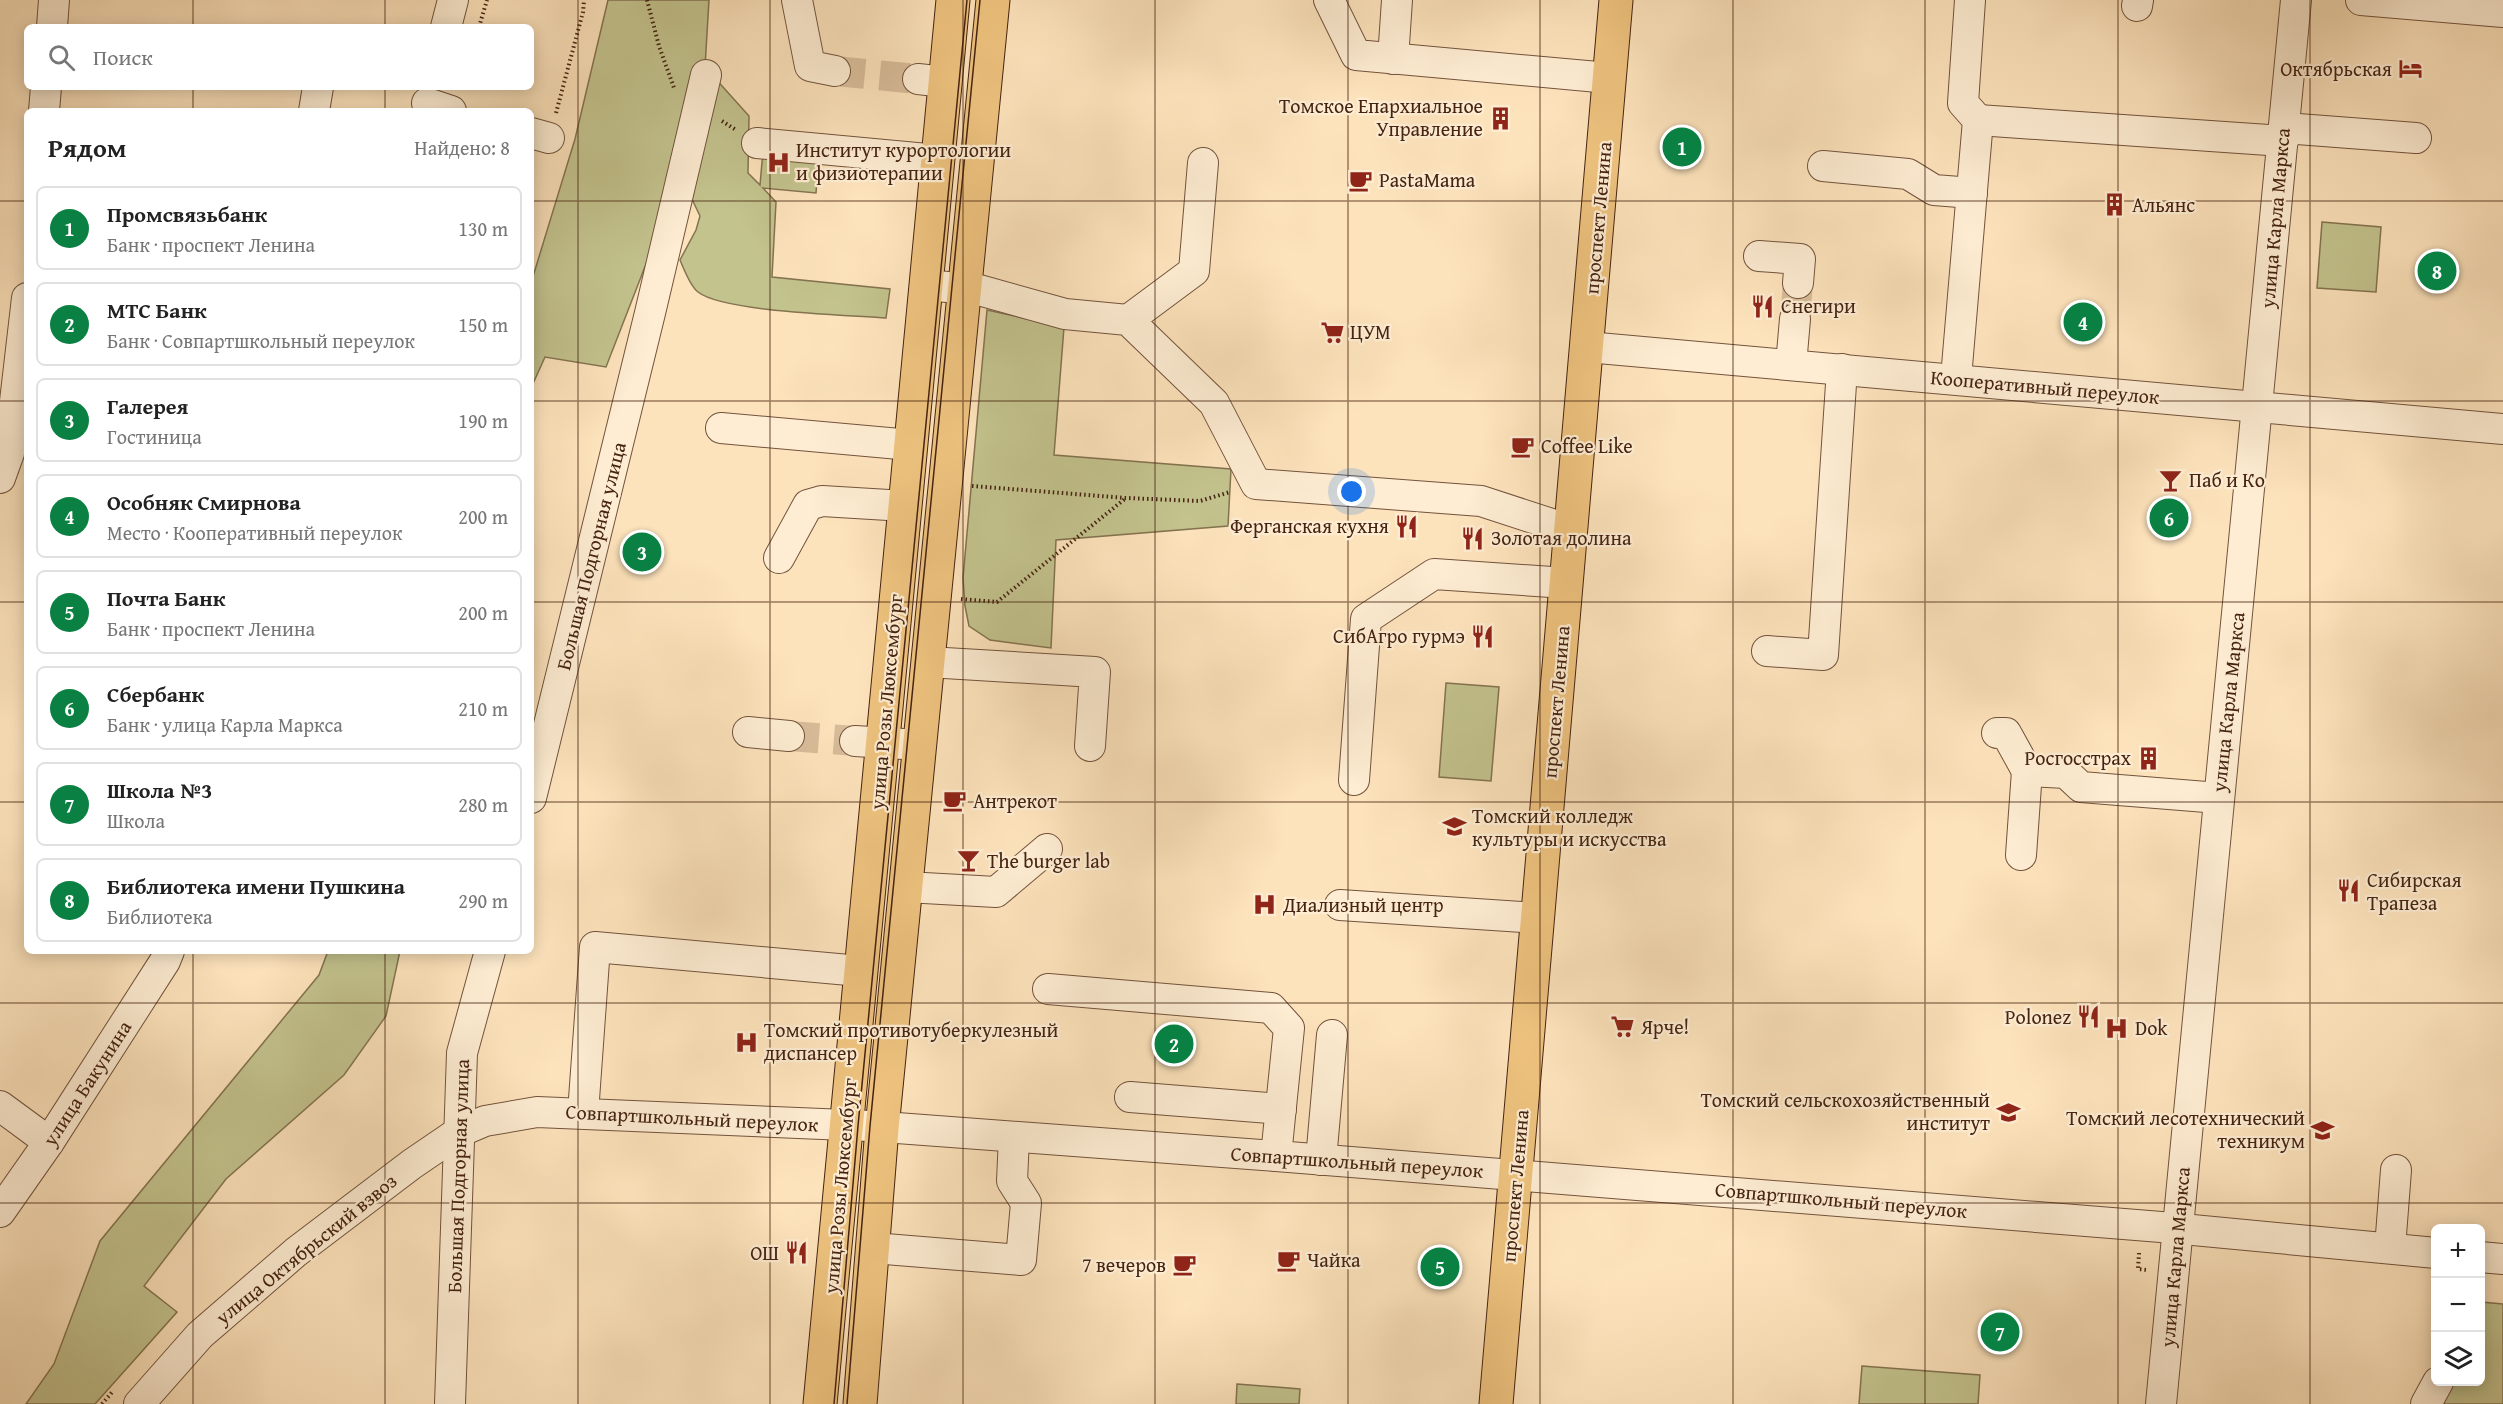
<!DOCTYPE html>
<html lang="ru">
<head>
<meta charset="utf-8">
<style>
  :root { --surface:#fff; --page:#f2f2f2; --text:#222; --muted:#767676; --line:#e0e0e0; --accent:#0b8043 }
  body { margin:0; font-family:"Gentium Book Plus",serif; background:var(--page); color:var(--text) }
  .controls { position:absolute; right:18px; bottom:18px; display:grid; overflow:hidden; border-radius:9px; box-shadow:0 3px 15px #0003 }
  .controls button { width:54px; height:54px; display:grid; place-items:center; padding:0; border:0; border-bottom:2px solid var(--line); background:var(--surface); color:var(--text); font:30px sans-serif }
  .you { position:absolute; left:1352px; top:492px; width:21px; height:21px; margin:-15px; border:4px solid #fff; border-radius:50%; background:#1a73e8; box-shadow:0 0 0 9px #1a73e833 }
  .badge { display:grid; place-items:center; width:39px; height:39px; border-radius:50%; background:var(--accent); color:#fff; font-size:20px; font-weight:700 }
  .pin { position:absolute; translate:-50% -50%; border:3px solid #fff; box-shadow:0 2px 6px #0006 }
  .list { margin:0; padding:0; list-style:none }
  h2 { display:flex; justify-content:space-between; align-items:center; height:78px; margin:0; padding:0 24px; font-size:26px }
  h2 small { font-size:20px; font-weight:400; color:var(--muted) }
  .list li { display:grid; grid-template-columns:39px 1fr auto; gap:18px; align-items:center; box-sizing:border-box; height:84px; margin:0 12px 12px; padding:0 12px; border:2px solid var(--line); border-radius:9px }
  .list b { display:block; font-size:22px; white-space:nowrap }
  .list p { margin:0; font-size:20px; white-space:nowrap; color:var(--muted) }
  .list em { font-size:20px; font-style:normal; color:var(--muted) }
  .icon { flex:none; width:33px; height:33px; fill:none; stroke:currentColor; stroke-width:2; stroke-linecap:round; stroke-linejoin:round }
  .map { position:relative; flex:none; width:2503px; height:1404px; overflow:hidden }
  .search { position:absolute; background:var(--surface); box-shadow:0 3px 15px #0003; left:24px; top:24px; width:510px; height:66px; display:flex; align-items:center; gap:15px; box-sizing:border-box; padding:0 21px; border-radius:9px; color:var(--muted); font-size:22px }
  .panel { position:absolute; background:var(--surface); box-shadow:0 3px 15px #0003; left:24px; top:108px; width:510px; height:846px; border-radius:9px }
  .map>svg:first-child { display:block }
</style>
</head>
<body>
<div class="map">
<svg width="2503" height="1404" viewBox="0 0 2503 1404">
  <rect width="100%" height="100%" fill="#fde3bc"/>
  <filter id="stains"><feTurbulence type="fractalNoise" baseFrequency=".00333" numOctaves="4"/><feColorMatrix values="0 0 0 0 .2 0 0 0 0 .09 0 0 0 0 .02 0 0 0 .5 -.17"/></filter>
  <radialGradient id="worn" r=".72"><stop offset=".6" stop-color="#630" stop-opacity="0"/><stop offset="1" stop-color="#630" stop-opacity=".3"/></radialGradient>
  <!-- green -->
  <g fill="#c3c38e" stroke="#847350" stroke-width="1.5">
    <path d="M608 0H709L705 67 749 116 748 173 760 185 763 151 819 156 816 193 763 188 776 202 772 277 890 289 886 318C849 315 723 312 698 292 690 286 684 269 680 260L696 230 700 216 690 195 667 210 606 367 545 357 531 388V283L575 139Z"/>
    <polygon points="2322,222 2381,227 2376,292 2317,288"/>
    <polygon points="987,310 1064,327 1054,455 1231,469 1228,526 1056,540 1051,648 990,640 969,626 965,606 963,578"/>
    <polygon points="1446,683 1499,687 1491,781 1439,777"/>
    <polygon points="328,951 400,951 386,1016 344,1075 226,1179 144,1286 177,1312 95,1404 26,1404 54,1364 100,1241 319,975"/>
    <polygon points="2481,1302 2503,1304 2503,1404 2444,1404 2448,1382 2480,1382"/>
    <polygon points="1862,1366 1980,1375 1978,1404 1859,1404"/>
    <polygon points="1237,1384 1300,1389 1299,1404 1236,1404"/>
  </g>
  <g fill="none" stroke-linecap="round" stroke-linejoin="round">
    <!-- minor-tunnel -->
    <g stroke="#d8bd9a" stroke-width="30" stroke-dasharray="30 15" stroke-linecap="butt">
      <polyline points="835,71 918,79"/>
      <polyline points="1795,319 1798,283"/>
      <polyline points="789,736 855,741"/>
    </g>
    <defs>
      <g id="minor">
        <polyline points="797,0 810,66 835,71"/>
        <polyline points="1329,0 1356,55 1609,78"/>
        <polyline points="2361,0 2503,12"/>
        <polyline points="2137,6 2138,0"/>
        <polyline points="52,27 54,0"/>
        <polyline points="446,27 453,0"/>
        <polyline points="1393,59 1397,0"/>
        <polyline points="918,79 945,82"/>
        <polyline points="427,103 451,111"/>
        <polyline points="44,111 46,87"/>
        <polyline points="314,111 318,87"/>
        <polyline points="1978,120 2283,141"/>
        <polyline points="2284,128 2416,138"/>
        <polyline points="531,133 549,138"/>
        <polyline points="757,143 938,160"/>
        <polyline points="1823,166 1908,174 1934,190 1972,193"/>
        <polyline points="1759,256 1800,259 1798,283"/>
        <polyline points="926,285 979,290 1065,314 1128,320 1214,403 1256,484 1481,501 1570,530"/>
        <polyline points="1128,320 1194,271 1203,163"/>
        <polyline points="1587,347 2503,429"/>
        <polyline points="1791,365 1795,319"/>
        <polyline points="1956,378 1978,120 1963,103 1970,0"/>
        <polyline points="721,428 911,445"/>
        <polyline points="0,478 9,453 27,298"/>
        <polyline points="779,558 808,505 822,501 905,506"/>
        <polyline points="1767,651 1823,655 1842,369"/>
        <polyline points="928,662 1095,672 1090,746"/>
        <polyline points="748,732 789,736"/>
        <polyline points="1997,733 2006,733 2027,771 2066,773 2081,787 2219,798"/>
        <polyline points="855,741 920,745"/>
        <polyline points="1354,780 1366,619 1434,574 1566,583"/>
        <polyline points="531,798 650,313 706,75"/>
        <polyline points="2021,855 2027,771"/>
        <polyline points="906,887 996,892 1047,849"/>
        <polyline points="1340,905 1538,918"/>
        <polyline points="1048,989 1271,1008 1289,1028 1276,1156"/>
        <polyline points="1130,1097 1281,1109"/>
        <polyline points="0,1106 49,1142"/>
        <polyline points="583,1113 595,947 860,971"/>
        <polyline points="1321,1160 1332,1035"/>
        <polyline points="0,1212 49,1142 165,961 169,951"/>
        <polyline points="873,1248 1021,1260 1026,1203 1012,1181 1014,1137"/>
        <polyline points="2390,1248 2396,1170"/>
        <polyline points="2480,1257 2503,1259"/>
        <polyline points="139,1404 200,1335 296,1252 412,1164 459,1132 485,1121 537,1112 870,1126 1276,1156 2161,1227 2436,1253"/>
        <polyline points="450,1404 462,1053 490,951"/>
        <polyline points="2161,1404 2296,0"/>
        <polyline points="2426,1404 2438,1382"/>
      </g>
      <g id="major">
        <polyline points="820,1404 953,0"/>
        <polyline points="860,1404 882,1128 993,0"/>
        <polyline points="1496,1404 1616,0"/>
      </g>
    </defs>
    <!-- minor casing -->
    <use href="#minor" stroke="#73533c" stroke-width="32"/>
    <!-- major casing -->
    <use href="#major" stroke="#452311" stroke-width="35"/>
    <!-- path -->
    <g stroke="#452311" stroke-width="4" stroke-dasharray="1.5 3" stroke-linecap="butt">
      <polyline points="647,0 659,46 674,88"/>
      <polyline points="479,27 487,0"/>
      <polyline points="556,113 583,12 584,0"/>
      <polyline points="722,121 736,130"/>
      <polyline points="972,486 1126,498 1200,501 1230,492"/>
      <polyline points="961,599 997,602 1126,498"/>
      <polyline points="2139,1253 2138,1269 2147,1270"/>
      <polyline points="102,1404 113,1391"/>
    </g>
    <!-- minor -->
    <use href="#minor" stroke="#feedd3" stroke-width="30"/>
    <!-- major -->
    <use href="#major" stroke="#eec27e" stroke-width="33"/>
    <!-- tram -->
    <g stroke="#452311" stroke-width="1.5">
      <polyline points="834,1404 858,1126 967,0"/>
      <polyline points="847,1404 870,1126 980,0"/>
    </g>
  </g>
  <!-- grid -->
  <path fill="none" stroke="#452311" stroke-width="1.5" stroke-opacity="0.55" d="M193 0V27M385 0V27M578 0V1404M770 0V1404M963 0V1404M1155 0V1404M1348 0V1404M1540 0V1404M1733 0V1404M1925 0V1404M2118 0V1404M2310 0V1404M193 87V111M385 87V111M0 201H27M531 201H2503M0 401H27M531 401H2503M0 602H27M531 602H2503M0 802H27M531 802H2503M193 951V1404M385 951V1404M0 1003H2503M0 1203H2503"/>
  <!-- icons -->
  <defs>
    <symbol id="hotel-bare" viewBox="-9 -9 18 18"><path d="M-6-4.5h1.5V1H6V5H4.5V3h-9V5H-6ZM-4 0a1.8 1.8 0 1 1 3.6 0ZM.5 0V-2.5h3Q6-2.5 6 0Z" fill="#8f2418" stroke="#feedd3" stroke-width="2.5" paint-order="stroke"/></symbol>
    <symbol id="building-bare" viewBox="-9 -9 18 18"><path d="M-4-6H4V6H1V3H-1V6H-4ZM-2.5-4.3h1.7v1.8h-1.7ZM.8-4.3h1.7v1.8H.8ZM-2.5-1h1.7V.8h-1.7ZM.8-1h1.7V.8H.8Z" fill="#8f2418" stroke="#feedd3" stroke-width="2.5" paint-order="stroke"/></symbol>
    <symbol id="hospital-bare" viewBox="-9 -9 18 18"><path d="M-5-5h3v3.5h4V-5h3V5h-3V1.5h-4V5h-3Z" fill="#8f2418" stroke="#feedd3" stroke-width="2.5" paint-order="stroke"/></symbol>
    <symbol id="cafe-bare" viewBox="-9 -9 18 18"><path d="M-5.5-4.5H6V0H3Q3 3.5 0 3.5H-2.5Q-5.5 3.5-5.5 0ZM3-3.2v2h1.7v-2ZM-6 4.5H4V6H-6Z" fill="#8f2418" stroke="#feedd3" stroke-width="2.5" paint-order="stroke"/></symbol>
    <symbol id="restaurant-bare" viewBox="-9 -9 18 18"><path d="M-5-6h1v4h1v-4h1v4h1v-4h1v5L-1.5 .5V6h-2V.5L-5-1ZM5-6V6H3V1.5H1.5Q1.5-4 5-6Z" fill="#8f2418" stroke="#feedd3" stroke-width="2.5" paint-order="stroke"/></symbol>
    <symbol id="supermarket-bare" viewBox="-9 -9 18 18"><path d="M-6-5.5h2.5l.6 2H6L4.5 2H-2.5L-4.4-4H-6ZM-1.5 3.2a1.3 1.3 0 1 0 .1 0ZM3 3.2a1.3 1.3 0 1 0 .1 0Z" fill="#8f2418" stroke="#feedd3" stroke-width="2.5" paint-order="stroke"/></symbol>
    <symbol id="bar-bare" viewBox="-9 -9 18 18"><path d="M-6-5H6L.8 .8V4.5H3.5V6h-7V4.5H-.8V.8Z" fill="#8f2418" stroke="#feedd3" stroke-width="2.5" paint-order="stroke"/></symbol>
    <symbol id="university-bare" viewBox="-9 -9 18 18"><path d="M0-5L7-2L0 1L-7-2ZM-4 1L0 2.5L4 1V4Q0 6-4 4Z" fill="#8f2418" stroke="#feedd3" stroke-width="2.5" paint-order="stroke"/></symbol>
  </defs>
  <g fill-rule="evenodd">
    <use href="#hotel-bare" x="2394" y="52" width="33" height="33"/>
    <use href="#building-bare" x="1484" y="102" width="33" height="33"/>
    <use href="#hospital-bare" x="762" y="146" width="33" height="33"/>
    <use href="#cafe-bare" x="1344" y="164" width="33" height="33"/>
    <use href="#building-bare" x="2098" y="188" width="33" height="33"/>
    <use href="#restaurant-bare" x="1746" y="290" width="33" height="33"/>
    <use href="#supermarket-bare" x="1316" y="316" width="33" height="33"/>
    <use href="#cafe-bare" x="1506" y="430" width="33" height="33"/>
    <use href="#bar-bare" x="2154" y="464" width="33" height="33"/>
    <use href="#restaurant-bare" x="1390" y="510" width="33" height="33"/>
    <use href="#restaurant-bare" x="1456" y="522" width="33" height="33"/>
    <use href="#restaurant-bare" x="1466" y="620" width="33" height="33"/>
    <use href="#building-bare" x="2132" y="742" width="33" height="33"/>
    <use href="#cafe-bare" x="938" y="784" width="33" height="33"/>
    <use href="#university-bare" x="1438" y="810" width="33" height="33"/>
    <use href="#bar-bare" x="952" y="844" width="33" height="33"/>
    <use href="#restaurant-bare" x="2332" y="874" width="33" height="33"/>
    <use href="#hospital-bare" x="1248" y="888" width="33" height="33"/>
    <use href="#restaurant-bare" x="2072" y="1000" width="33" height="33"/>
    <use href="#supermarket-bare" x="1606" y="1010" width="33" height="33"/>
    <use href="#hospital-bare" x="2100" y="1012" width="33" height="33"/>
    <use href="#hospital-bare" x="730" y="1026" width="33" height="33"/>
    <use href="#university-bare" x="1992" y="1096" width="33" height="33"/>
    <use href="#university-bare" x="2306" y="1114" width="33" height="33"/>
    <use href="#restaurant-bare" x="780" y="1236" width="33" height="33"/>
    <use href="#cafe-bare" x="1272" y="1244" width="33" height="33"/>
    <use href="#cafe-bare" x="1168" y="1248" width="33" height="33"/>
  </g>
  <g text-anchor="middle" stroke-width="4.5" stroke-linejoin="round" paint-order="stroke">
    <!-- poi labels -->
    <g font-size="20" fill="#452311" stroke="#feedd3" text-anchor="start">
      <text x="2392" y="76" text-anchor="end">Октябрьская</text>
      <text x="1483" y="113" text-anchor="end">Томское Епархиальное<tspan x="1483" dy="23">Управление</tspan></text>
      <text x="796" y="157">Институт курортологии<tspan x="796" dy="23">и физиотерапии</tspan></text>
      <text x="1379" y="187">PastaMama</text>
      <text x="2132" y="212">Альянс</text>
      <text x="1781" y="313">Снегири</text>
      <text x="1350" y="339">ЦУМ</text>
      <text x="1541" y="453">Coffee Like</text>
      <text x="2189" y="487">Паб и Ко</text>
      <text x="1389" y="533" text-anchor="end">Ферганская кухня</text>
      <text x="1491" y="545">Золотая долина</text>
      <text x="1465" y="643" text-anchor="end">СибАгро гурмэ</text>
      <text x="2131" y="765" text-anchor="end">Росгосстрах</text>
      <text x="973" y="808">Антрекот</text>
      <text x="1472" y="823">Томский колледж<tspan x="1472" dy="23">культуры и искусства</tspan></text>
      <text x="987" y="868">The burger lab</text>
      <text x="2367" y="887">Сибирская<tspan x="2367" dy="23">Трапеза</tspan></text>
      <text x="1283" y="912">Диализный центр</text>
      <text x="2071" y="1024" text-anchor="end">Polonez</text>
      <text x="1641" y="1034">Ярче!</text>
      <text x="2135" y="1035">Dok</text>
      <text x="764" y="1037">Томский противотуберкулезный<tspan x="764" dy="23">диспансер</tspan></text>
      <text x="1990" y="1107" text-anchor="end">Томский сельскохозяйственный<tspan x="1990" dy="23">институт</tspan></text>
      <text x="2305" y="1125" text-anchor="end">Томский лесотехнический<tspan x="2305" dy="23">техникум</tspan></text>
      <text x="779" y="1260" text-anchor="end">ОШ</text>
      <text x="1307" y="1267">Чайка</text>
      <text x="1166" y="1272" text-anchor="end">7 вечеров</text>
    </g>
    <!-- street labels -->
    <g font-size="20" fill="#452311" stroke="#feedd3">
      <text transform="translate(1598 218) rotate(-85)" y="7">проспект Ленина</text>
      <text transform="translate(2275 218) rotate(-85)" y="7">улица Карла Маркса</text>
      <text transform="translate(2045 387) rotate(5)" y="7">Кооперативный переулок</text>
      <text transform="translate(591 556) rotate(-76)" y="7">Большая Подгорная улица</text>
      <text transform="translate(886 702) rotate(-85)" y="7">улица Розы Люксембург</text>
      <text transform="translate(1556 702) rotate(-85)" y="7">проспект Ленина</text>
      <text transform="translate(2228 702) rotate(-84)" y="7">улица Карла Маркса</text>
      <text transform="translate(87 1083) rotate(-57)" y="7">улица Бакунина</text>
      <text transform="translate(692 1118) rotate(3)" y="7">Совпартшкольный переулок</text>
      <text transform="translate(1357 1162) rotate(4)" y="7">Совпартшкольный переулок</text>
      <text transform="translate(458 1176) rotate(-88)" y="7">Большая Подгорная улица</text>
      <text transform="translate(840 1186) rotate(-85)" y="7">улица Розы Люксембург</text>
      <text transform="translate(1515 1186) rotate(-85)" y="7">проспект Ленина</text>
      <text transform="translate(1841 1200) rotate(5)" y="7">Совпартшкольный переулок</text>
      <text transform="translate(306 1249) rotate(-39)" y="7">улица Октябрьский взвоз</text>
      <text transform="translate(2175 1257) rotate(-85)" y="7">улица Карла Маркса</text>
    </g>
  </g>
  <rect width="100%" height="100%" filter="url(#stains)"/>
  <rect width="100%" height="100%" fill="url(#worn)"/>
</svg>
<div class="controls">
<button>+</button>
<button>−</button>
<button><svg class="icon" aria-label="layers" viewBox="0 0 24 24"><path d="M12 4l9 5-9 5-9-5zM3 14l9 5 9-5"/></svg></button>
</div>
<div class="you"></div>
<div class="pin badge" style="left:1682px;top:147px">1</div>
<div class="pin badge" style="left:1174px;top:1044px">2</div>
<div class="pin badge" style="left:642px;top:552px">3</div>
<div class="pin badge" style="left:2083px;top:322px">4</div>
<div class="pin badge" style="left:1440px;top:1267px">5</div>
<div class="pin badge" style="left:2169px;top:518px">6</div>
<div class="pin badge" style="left:2000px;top:1332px">7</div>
<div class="pin badge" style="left:2437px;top:271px">8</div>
<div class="search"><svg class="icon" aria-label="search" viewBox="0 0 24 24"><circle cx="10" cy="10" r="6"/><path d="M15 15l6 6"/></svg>Поиск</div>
<section class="panel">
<h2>Рядом<small>Найдено: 8</small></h2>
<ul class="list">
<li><span class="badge">1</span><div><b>Промсвязьбанк</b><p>Банк · проспект Ленина</p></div><em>130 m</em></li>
<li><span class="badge">2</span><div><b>МТС Банк</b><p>Банк · Совпартшкольный переулок</p></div><em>150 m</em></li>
<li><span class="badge">3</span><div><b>Галерея</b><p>Гостиница</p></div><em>190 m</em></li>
<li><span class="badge">4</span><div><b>Особняк Смирнова</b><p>Место · Кооперативный переулок</p></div><em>200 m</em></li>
<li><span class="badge">5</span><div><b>Почта Банк</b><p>Банк · проспект Ленина</p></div><em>200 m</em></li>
<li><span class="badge">6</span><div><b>Сбербанк</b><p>Банк · улица Карла Маркса</p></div><em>210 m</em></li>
<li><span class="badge">7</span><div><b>Школа №3</b><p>Школа</p></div><em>280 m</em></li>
<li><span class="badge">8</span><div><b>Библиотека имени Пушкина</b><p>Библиотека</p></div><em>290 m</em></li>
</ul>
</section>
</div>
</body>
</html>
